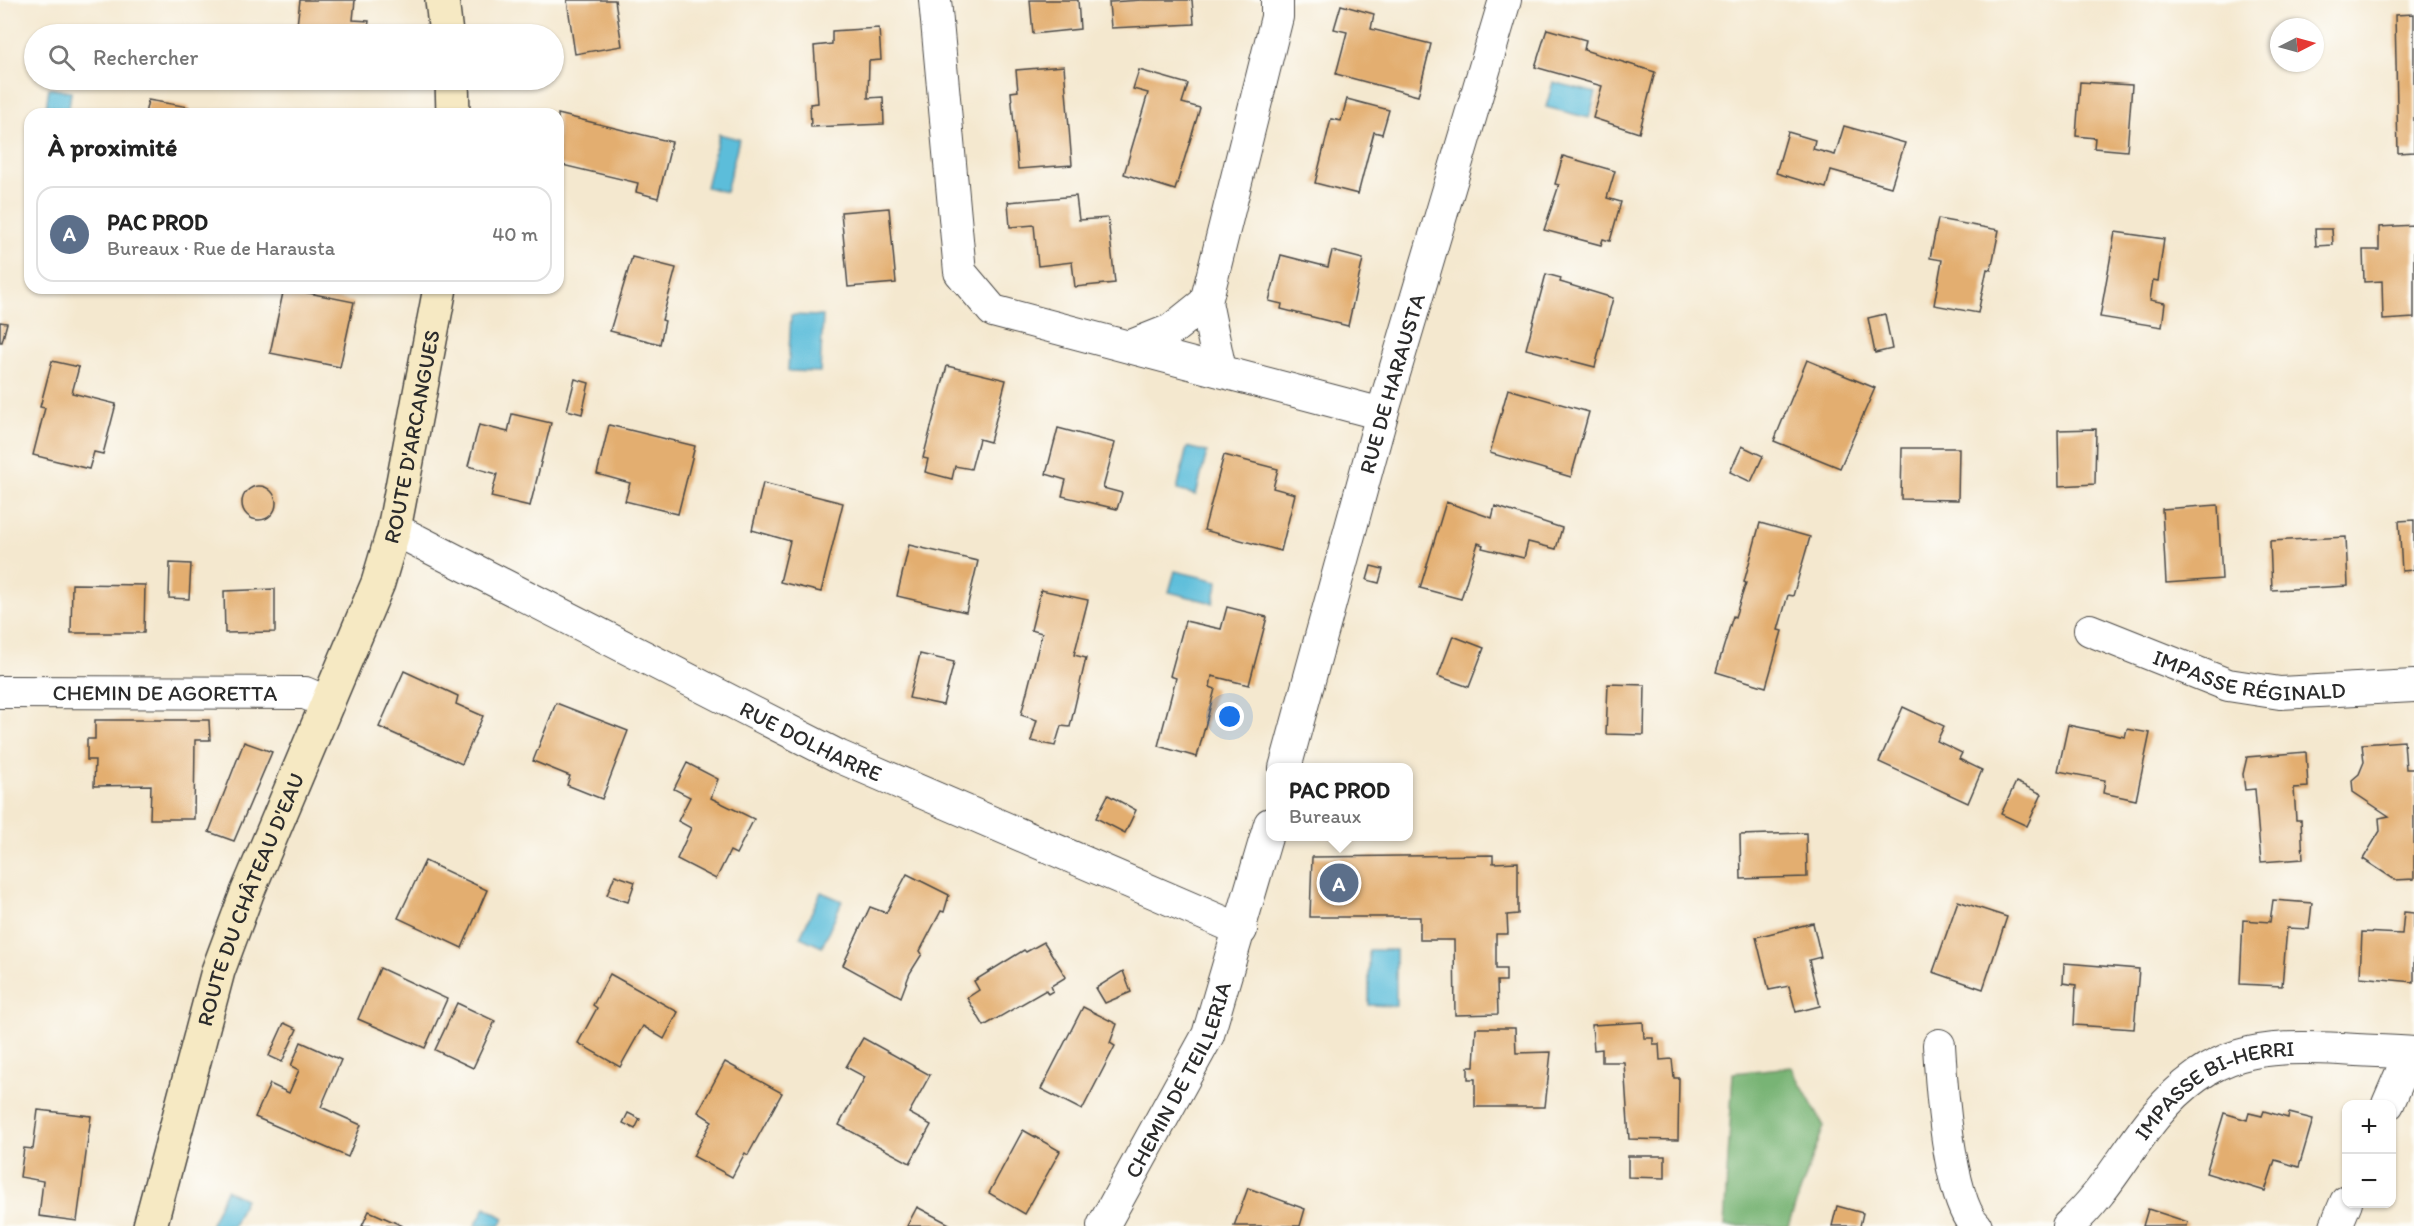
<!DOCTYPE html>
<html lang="fr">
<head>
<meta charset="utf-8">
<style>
  :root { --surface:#fff; --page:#f2f2f2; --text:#222; --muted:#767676; --line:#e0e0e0; --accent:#b45309 }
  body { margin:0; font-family:Itim,sans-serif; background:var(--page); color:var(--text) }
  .controls { position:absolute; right:18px; bottom:18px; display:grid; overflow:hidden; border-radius:12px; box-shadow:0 2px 4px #0004 }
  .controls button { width:54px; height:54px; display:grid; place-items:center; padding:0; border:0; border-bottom:2px solid var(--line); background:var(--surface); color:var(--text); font:30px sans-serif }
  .compass { position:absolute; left:2270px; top:18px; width:54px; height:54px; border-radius:50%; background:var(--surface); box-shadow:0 2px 4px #0004; rotate:84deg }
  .you { position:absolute; left:1230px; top:717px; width:21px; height:21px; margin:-15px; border:4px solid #fff; border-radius:50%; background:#1a73e8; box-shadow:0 0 0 9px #1a73e833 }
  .badge { display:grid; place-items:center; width:39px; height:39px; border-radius:50%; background:var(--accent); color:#fff; font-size:20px; font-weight:700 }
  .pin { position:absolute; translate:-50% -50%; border:3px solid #fff; box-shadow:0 2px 6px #0006 }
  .popup { position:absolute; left:1266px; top:763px; width:147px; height:78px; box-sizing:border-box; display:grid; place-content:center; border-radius:12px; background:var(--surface); filter:drop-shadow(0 2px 4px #0005); font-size:20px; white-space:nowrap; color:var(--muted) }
  .popup b { font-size:22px; color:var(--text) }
  .popup::after { content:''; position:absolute; left:50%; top:100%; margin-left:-12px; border:12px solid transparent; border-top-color:var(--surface) }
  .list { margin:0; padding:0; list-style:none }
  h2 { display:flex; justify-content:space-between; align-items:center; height:78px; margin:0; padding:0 24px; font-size:26px }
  h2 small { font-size:20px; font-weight:400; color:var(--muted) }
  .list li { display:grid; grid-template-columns:39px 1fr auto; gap:18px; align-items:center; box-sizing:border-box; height:96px; margin:0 12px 12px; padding:0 12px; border:2px solid var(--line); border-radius:18px }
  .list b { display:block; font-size:22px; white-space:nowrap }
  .list p { margin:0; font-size:20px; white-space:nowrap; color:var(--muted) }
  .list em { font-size:20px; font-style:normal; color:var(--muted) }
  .icon { flex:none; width:33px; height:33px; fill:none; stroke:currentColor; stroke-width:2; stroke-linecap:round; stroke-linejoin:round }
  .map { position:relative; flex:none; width:2414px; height:1226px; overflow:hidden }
  .search { position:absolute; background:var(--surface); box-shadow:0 2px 4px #0004; left:24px; top:24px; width:540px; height:66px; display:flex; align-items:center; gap:15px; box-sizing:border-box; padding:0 21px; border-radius:33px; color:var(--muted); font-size:22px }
  .panel { position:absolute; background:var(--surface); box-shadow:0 2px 4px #0004; left:24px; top:108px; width:540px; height:186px; border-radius:18px }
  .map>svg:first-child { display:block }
</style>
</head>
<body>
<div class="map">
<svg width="2414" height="1226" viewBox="0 0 2414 1226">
  <rect width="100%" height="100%" fill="#fdfcf7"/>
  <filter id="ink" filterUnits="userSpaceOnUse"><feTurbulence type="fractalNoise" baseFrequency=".0167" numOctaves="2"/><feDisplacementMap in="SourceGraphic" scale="12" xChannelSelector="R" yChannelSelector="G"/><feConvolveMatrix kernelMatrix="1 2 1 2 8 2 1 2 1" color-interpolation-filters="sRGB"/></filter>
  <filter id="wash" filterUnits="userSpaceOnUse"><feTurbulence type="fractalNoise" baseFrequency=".008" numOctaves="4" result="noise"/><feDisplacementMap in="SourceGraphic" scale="24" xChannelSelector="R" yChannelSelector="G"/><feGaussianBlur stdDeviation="1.35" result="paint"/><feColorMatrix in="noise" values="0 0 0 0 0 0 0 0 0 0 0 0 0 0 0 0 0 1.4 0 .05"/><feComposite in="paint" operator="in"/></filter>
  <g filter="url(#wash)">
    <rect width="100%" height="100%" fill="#f4e8cf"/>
    <!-- forest -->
    <polygon fill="#78b474" stroke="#527050" stroke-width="1.5" points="1791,1067 1824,1126 1788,1226 1724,1226 1733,1073"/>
    <!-- water -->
    <g fill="#5bbdda" stroke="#437482" stroke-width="1.5">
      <polygon points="1553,82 1596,93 1589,118 1546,107"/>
      <polygon points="49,88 71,92 68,114 45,114"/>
      <polygon points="719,134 739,139 726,192 706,187"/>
      <polygon points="791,315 823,316 820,372 788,371"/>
      <polygon points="1187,447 1207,452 1196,495 1177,490"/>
      <polygon points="1175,571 1218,581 1213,603 1169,592"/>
      <polygon points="821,892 842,901 822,947 800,937"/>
      <polygon points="1369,950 1396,950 1396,1006 1369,1005"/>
      <polygon points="226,1190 245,1199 233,1226 210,1226"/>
      <polygon points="485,1207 504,1218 500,1226 475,1226"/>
    </g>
    <g id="blocks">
      <!-- building -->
      <g fill="#e3ae70">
        <polygon points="300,0 355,0 353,20 369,21 367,34 296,34"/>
        <polygon points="567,0 615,0 622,46 575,54"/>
        <polygon points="1030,0 1078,0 1080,29 1033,34"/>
        <polygon points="1142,0 1192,0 1194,24 1111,28 1109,2"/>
        <polygon points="1341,5 1374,14 1371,29 1431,44 1418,96 1336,74 1347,32 1334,29"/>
        <polygon points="2414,14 2414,152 2398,153 2395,15"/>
        <polygon points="879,28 881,60 869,61 868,98 883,97 884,124 811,127 810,104 818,103 814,46 832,44 832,31"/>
        <polygon points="1547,29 1586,40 1584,50 1655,72 1639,133 1593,118 1602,86 1535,67"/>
        <polygon points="1064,66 1072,165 1018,169 1011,92 1018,91 1016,70"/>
        <polygon points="1139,70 1188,84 1182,103 1200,108 1175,190 1124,174 1148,93 1133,89"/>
        <polygon points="2080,82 2132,85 2127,151 2094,148 2095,138 2076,136"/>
        <polygon points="1347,99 1389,110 1382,134 1374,132 1358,194 1315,183 1331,119 1341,121"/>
        <polygon points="148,100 189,107 188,114 145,114"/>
        <polygon points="558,114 672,142 658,198 636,192 638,183 558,164"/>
        <polygon points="1844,126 1905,143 1891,187 1831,170 1826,188 1776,173 1788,132 1815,140 1813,149 1835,155"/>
        <polygon points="1563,156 1615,171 1607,198 1621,202 1610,241 1603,239 1601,245 1544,230 1559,185 1555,184"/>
        <polygon points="1076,196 1079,220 1108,218 1115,283 1075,287 1072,262 1038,266 1034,225 1010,227 1008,202"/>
        <polygon points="889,208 896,283 848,287 841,212"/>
        <polygon points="1938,219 1999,230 1991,270 1987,269 1978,313 1934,305 1942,260 1930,258"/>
        <polygon points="2414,225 2414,318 2383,320 2382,281 2364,282 2363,250 2379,250 2379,227"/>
        <polygon points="2315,229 2332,229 2333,245 2316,246"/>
        <polygon points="2115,232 2164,239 2158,281 2153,280 2150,300 2165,303 2162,327 2100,317"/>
        <polygon points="1332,251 1363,259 1348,326 1281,309 1282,304 1269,301 1281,255 1328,267"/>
        <polygon points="632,257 676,268 662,320 665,321 660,344 610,331"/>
        <polygon points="1546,274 1561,278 1560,282 1613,298 1595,367 1526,349"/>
        <polygon points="284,288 354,302 340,367 270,353"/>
        <polygon points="1885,314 1892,349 1875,353 1868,318"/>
        <polygon points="0,322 7,323 2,342 0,342"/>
        <polygon points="1807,360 1875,388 1840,468 1774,441"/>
        <polygon points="52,361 79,367 72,393 116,404 103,454 94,452 89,469 33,455 45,408 40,407"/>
        <polygon points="947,366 1006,380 990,442 979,439 971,469 955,466 952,479 925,472 928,459 923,458"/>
        <polygon points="575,379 589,383 582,414 567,410"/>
        <polygon points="1508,389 1589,412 1571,477 1490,453"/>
        <polygon points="512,414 551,423 530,506 491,497 497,474 468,466 479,425 508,432"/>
        <polygon points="609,425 695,446 678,514 625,501 630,483 597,474"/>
        <polygon points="1058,428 1115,443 1103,488 1122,493 1117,509 1062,496 1066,480 1046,474"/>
        <polygon points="2096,429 2095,484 2059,486 2058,430"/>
        <polygon points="1742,446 1763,456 1751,482 1730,472"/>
        <polygon points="1902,448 1959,448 1958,500 1901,499"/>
        <polygon points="1224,455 1278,469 1273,488 1295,494 1281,551 1204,530"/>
        <polygon points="763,483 843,503 821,592 780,582 790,541 752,530"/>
        <circle cx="259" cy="503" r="17"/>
        <polygon points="1446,502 1492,518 1495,506 1562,528 1556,549 1528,542 1524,558 1482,548 1483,545 1478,543 1461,599 1420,588"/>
        <polygon points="2218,505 2222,579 2166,583 2162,509"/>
        <polygon points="2414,520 2414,570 2402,571 2399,521"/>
        <polygon points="1760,523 1810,537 1793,596 1788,595 1778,630 1782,631 1766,687 1716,672 1733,616 1735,617 1746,583 1744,582"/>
        <polygon points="2346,537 2348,586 2272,590 2270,541"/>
        <polygon points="909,545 978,561 966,612 897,596"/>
        <polygon points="170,563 191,564 189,599 169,598"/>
        <polygon points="1371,566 1383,569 1379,583 1367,580"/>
        <polygon points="72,584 145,585 144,633 71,633"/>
        <polygon points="275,589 275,632 225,633 224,591"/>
        <polygon points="1041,590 1088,600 1074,655 1086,658 1070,727 1061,726 1055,746 1031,741 1037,720 1021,715 1042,633 1031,630"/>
        <polygon points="1227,607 1267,617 1249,685 1212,676 1210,687 1215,689 1197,757 1158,746 1176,678 1170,676 1185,621 1221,629"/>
        <polygon points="1453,636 1484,648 1469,687 1438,676"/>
        <polygon points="920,654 954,662 943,705 909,698"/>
        <polygon points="404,671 458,696 456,704 483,716 462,764 379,727"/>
        <polygon points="1608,684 1645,685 1644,735 1606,734"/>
        <polygon points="556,703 628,731 602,799 567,785 570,776 533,761"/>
        <polygon points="1903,707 1944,726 1937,741 1962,753 1959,759 1982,770 1968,803 1879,762"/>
        <polygon points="95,720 209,720 210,740 195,740 194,819 150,819 151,785 94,786 95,760 87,760 87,739 95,739"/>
        <polygon points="2068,725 2125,737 2127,729 2150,733 2136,800 2103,793 2105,780 2058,771"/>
        <polygon points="2404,741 2406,769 2414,769 2414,879 2395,880 2363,859 2380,831 2379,818 2389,816 2353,792 2352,780 2359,774 2364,762 2362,744"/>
        <polygon points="244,742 272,752 234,841 209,832"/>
        <polygon points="2306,752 2308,787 2294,788 2296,820 2301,820 2303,859 2261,862 2255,789 2245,790 2243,774 2247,757"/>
        <polygon points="687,763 718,779 711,798 754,819 736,854 730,851 716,879 677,859 691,828 678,821 690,797 674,789"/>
        <polygon points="2016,782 2042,794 2027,826 2001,814"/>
        <polygon points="1108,795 1136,810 1125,833 1096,818"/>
        <polygon points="1806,833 1807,877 1741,879 1740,835"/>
        <polygon points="1493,855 1493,863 1518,862 1518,914 1507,915 1508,934 1496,934 1496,969 1506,969 1506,981 1497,981 1498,1014 1455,1015 1454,940 1420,940 1420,917 1310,917 1312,857"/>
        <polygon points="425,861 487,890 462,948 398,918"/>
        <polygon points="907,874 949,895 944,912 941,911 920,951 922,954 910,973 901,997 843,965 870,907 886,913"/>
        <polygon points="615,875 635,882 628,902 607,895"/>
        <polygon points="2273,900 2312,903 2309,929 2287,928 2282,986 2240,984 2243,920 2270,922"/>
        <polygon points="1958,901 2007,917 1983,989 1933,972"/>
        <polygon points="2404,912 2414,913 2414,982 2360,977 2362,932 2402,934"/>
        <polygon points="1813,923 1821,957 1809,960 1820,1006 1796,1012 1789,986 1769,990 1756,937"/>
        <polygon points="1044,942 1066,977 1051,986 1053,991 1048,994 1046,990 984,1026 967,998 979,990 974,981 1024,950 1026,952"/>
        <polygon points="2064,963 2139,969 2134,1029 2074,1025 2076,985 2063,983"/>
        <polygon points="380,968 447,999 425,1048 358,1019"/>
        <polygon points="1123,971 1131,992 1105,1003 1096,988"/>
        <polygon points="610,974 678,1012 664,1039 643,1026 620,1067 578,1043 597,1008 593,1005"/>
        <polygon points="457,1003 495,1021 473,1068 435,1050"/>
        <polygon points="1083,1007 1117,1024 1110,1043 1115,1046 1082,1110 1041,1089"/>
        <polygon points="1643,1022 1644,1038 1653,1038 1653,1044 1659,1044 1660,1060 1672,1059 1674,1078 1679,1078 1678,1140 1629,1139 1624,1062 1602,1062 1602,1049 1594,1050 1592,1025"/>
        <polygon points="284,1023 297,1029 282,1062 269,1056"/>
        <polygon points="1476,1028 1515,1028 1516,1053 1551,1052 1545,1107 1475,1107 1475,1079 1468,1079 1468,1067 1474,1067"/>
        <polygon points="863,1038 930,1075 909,1113 931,1125 910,1163 839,1125 865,1077 846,1067"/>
        <polygon points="301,1042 341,1060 321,1107 361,1125 348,1157 255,1117 270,1084 289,1093 299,1070 291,1066"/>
        <polygon points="725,1062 782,1093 748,1155 745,1153 732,1177 693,1156 712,1121 698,1112"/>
        <polygon points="38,1110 91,1116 77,1221 39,1216 43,1181 20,1177 24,1148 33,1149"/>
        <polygon points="2264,1111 2288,1118 2289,1113 2313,1119 2299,1167 2275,1160 2265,1191 2206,1173 2224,1113 2247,1120 2249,1113 2262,1116"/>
        <polygon points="628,1113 640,1119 635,1129 623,1123"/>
        <polygon points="1023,1130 1060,1151 1025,1214 989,1193"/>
        <polygon points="1628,1156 1665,1156 1665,1178 1628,1177"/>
        <polygon points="1248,1188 1305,1209 1300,1226 1234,1226"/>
        <polygon points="1837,1206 1863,1213 1860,1226 1832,1226"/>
        <polygon points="917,1207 953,1226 907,1226"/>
        <polygon points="2148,1209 2188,1222 2187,1226 2143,1226"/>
        <polygon points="369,1211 403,1226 362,1226"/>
      </g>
    </g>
  </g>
  <g filter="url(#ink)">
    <use href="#blocks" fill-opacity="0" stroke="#494744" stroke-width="1.5"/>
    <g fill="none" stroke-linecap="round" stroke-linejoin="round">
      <defs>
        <g id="street">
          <polyline points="935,0 960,272 993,311 1382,414"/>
          <polyline points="1206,302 1220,370"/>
          <polyline points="1131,346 1171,330 1206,302 1277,17 1277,0"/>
          <path id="s1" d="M394 529 838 756 1241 930"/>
          <path id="s2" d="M2090 630 2228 685 2280 693 2414 686"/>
          <path id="s3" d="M0 692 305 693 328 703"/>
          <path id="s4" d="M1285 768 1382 414 1505 0"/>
          <path d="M1939 1045C1941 1082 1949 1202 1976 1226"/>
          <polyline points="2388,1104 2410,1053"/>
          <path id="s5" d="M1103 1226 1208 1035 1270 824"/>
          <path id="s6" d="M2068 1226C2104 1195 2126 1151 2156 1115 2211 1049 2260 1045 2341 1049 2365 1051 2390 1051 2414 1053"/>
          <polyline points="2336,1226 2346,1202"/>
        </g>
        <g id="secondary">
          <polyline points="442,0 446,34"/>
          <polyline points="452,80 453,114"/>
          <path id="s7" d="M150 1226 218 971 247 893 378 583 394 529 440 288"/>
        </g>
      </defs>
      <!-- street casing -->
      <use href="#street" stroke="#494744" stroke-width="34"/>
      <!-- secondary casing -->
      <use href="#secondary" stroke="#494744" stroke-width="36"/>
      <!-- street -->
      <use href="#street" stroke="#fff" stroke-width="32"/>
      <!-- secondary -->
      <use href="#secondary" stroke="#f6e9c3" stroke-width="33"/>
    </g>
  </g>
  <g text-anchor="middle" stroke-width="6" stroke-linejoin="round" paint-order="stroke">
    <!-- street labels -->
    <g font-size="22" fill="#2b2b2b" stroke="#fdfcf7">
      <text dy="8" stroke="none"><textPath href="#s4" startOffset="399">RUE DE HARAUSTA</textPath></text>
      <text dy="8" stroke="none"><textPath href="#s7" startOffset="834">ROUTE D'ARCANGUES</textPath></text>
      <text dy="8" stroke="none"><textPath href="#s2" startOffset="168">IMPASSE RÉGINALD</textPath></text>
      <text dy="8" stroke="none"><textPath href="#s3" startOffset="165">CHEMIN DE AGORETTA</textPath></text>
      <text dy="8" stroke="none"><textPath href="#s1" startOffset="468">RUE DOLHARRE</textPath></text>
      <text dy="8" stroke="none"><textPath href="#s7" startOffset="342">ROUTE DU CHÂTEAU D'EAU</textPath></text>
      <text dy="8" stroke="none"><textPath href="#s5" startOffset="165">CHEMIN DE TEILLERIA</textPath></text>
      <text dy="8" stroke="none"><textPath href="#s6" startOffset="208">IMPASSE BI-HERRI</textPath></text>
    </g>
  </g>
</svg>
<div class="controls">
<button>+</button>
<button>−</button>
</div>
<svg class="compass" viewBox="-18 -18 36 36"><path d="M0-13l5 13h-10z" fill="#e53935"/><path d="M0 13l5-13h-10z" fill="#767676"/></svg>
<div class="you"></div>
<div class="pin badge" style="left:1339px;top:883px;background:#5c6f8a">A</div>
<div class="popup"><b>PAC PROD</b>Bureaux</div>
<div class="search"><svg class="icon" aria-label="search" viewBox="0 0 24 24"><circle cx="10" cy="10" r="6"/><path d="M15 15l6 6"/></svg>Rechercher</div>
<section class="panel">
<h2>À proximité<small></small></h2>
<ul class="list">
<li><span class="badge" style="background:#5c6f8a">A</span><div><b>PAC PROD</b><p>Bureaux · Rue de Harausta</p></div><em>40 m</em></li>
</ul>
</section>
</div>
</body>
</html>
